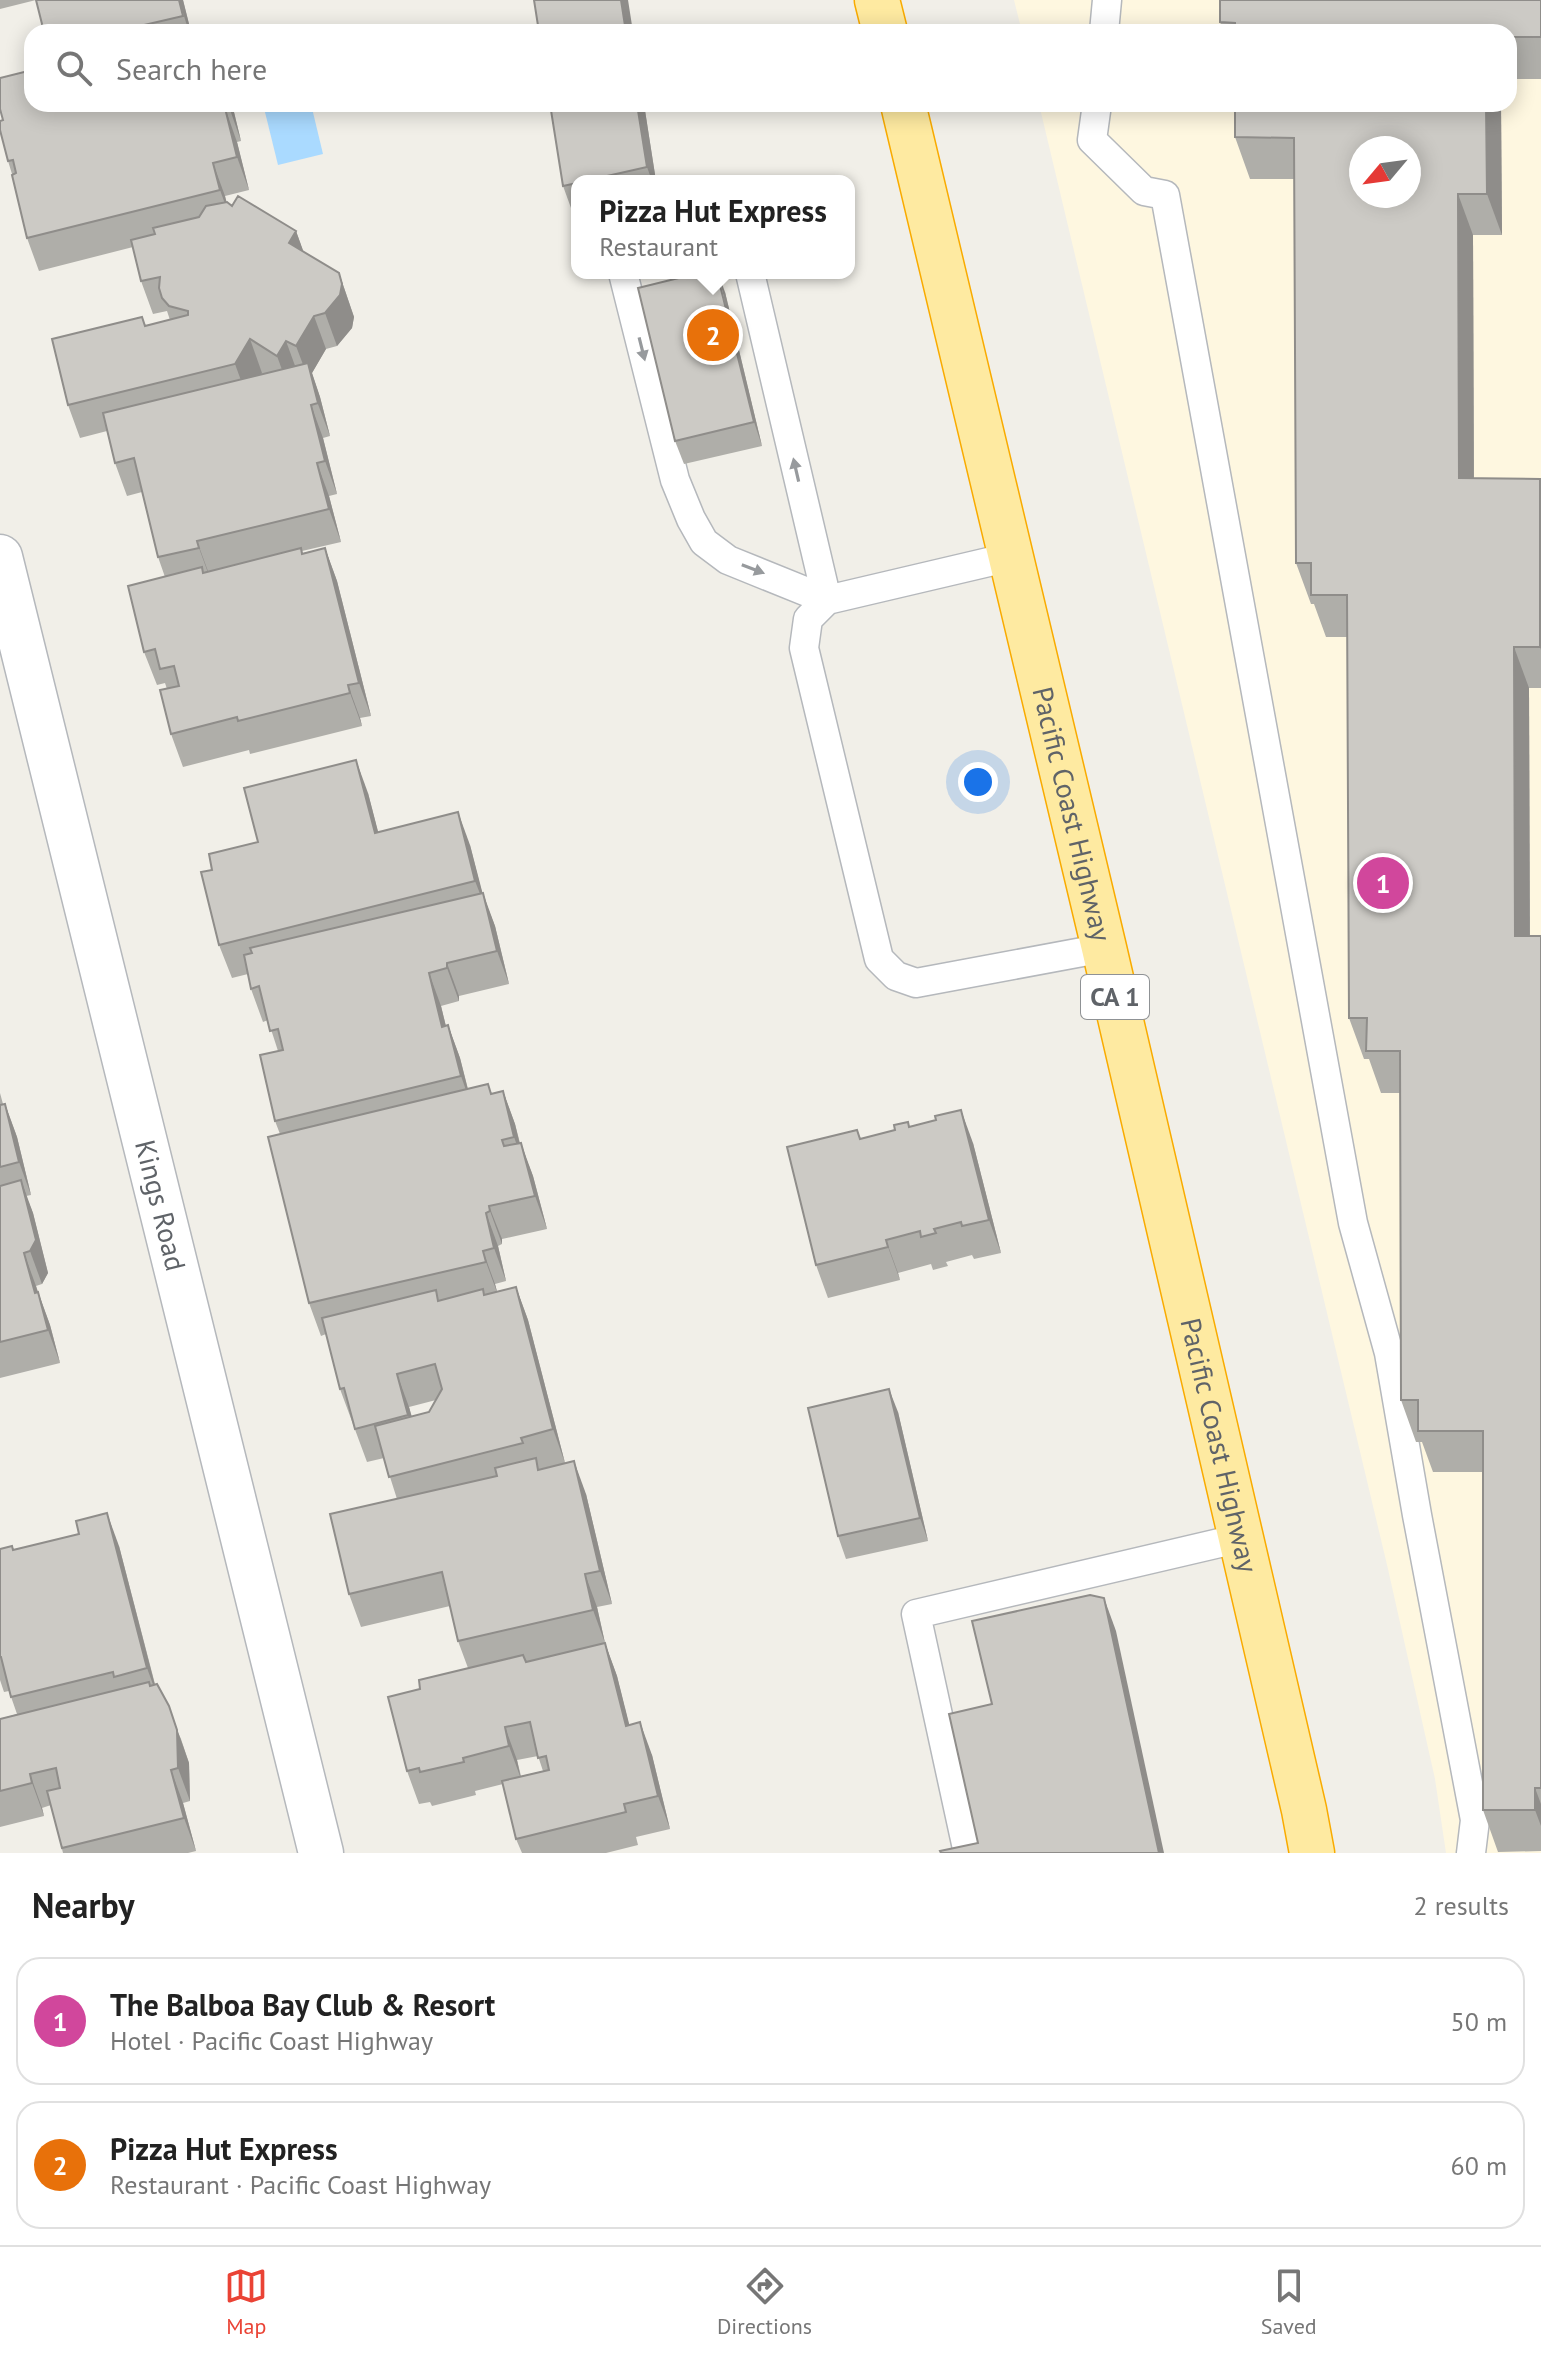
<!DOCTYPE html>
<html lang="en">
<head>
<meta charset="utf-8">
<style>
  :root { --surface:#fff; --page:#f6f6f6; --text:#222; --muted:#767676; --line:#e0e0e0; --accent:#ea4335 }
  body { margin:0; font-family:"PT Sans",sans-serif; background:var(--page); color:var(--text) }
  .compass { position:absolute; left:1349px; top:136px; width:72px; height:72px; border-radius:50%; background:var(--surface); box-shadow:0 4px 20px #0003; rotate:241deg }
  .you { position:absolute; left:978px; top:782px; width:28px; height:28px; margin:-20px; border:6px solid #fff; border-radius:50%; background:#1a73e8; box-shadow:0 0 0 12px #1a73e833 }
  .badge { display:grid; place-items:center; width:52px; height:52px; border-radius:50%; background:var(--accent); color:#fff; font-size:26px; font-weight:700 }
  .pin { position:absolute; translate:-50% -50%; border:4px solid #fff; box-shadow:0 2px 8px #0006 }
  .popup { position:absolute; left:571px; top:175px; width:284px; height:104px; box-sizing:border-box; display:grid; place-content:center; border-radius:16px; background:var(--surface); filter:drop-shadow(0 2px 6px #0005); font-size:26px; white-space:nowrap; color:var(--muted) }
  .popup b { font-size:30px; color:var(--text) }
  .popup::after { content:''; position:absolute; left:50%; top:100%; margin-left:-16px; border:16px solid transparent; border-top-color:var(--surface) }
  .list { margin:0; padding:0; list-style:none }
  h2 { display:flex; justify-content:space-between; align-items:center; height:104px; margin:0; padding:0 32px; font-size:34px }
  h2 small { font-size:26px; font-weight:400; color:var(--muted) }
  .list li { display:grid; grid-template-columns:52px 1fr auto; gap:24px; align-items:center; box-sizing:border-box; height:128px; margin:0 16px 16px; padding:0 16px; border:2px solid var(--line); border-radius:24px }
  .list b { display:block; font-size:30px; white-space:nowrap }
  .list p { margin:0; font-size:26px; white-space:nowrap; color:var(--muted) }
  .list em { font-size:26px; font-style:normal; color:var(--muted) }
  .icon { flex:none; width:44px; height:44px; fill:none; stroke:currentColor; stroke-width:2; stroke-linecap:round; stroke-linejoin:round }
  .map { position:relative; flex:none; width:1541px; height:1853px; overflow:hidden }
  .search { position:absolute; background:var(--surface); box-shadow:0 4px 20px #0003; left:24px; right:24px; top:24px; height:88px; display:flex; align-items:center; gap:20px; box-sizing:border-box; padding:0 28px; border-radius:24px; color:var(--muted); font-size:30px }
  .sheet { height:392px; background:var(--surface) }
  nav { display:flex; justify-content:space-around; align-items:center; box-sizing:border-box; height:112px; border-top:2px solid var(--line); background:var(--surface); font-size:22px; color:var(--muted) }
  nav a { display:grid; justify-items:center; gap:4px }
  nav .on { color:var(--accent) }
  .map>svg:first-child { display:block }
</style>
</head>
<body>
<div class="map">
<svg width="1541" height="1853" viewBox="0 0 1541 1853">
  <rect width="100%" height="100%" fill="#f1efe8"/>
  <!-- commercial -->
  <path fill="#fef7e0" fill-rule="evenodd" d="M1014 0H1541V1853H1446L1435 1779 1388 1569 1039 104H1509V32H1022ZM1361 148H1409V196H1361Z"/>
  <!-- water -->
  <polygon fill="#aadaff" points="263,104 311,104 323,154 278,165"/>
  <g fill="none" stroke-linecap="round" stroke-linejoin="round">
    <defs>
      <g id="service">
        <polyline points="1104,32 1107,0"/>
        <polyline points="1097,104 1092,140 1144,191 1165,195 1353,1223 1389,1353 1417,1515 1475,1820 1471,1853"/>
        <polyline points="623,273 675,480 691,519 704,542 728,560 827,600"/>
        <polyline points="750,273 827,600"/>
        <polyline points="1010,557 827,600 808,619 804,648 879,959 896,976 916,983 1104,948"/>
        <polyline points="968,1853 916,1614 1241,1538"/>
      </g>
      <g id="minor">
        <path id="s1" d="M0 557 321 1853"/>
      </g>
      <g id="trunk">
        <polyline points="877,0 885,32"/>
        <path id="s2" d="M903 104 1104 948 1304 1810 1312 1853"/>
      </g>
    </defs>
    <!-- service casing -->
    <use href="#service" stroke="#b5b8bc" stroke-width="31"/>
    <!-- minor casing -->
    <use href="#minor" stroke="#b5b8bc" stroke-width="47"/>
    <!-- trunk casing -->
    <use href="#trunk" stroke="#f9ab00" stroke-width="47"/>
    <!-- service -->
    <use href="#service" stroke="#fff" stroke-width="28"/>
    <!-- minor -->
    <use href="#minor" stroke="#fff" stroke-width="44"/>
    <!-- trunk -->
    <use href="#trunk" stroke="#feeaa1" stroke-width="44"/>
  </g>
  <!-- wall -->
  <g fill="#afaea9" fill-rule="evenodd">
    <polygon points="0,0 36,0 0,9"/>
    <polygon points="36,0 183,0 191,32 44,32"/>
    <polygon points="1541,0 1541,79 1509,79 1509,32 1224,32 1220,22"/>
    <polygon points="32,104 232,104 241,141 237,142 249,190 225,196 226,202 232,206 296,231 303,251 339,273 354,317 352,328 337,346 326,349 312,373 320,397 330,436 323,438 337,494 329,496 341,542 302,551 303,553 325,548 337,581 371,716 360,718 362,726 250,754 249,750 183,767 171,734 167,689 165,683 157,685 144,652 165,577 158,557 142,492 127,496 115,463 107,431 80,438 68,405 145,326 170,320 167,311 153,314 141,281 133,247 39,271 27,238 12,174 8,161 3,120"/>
    <polygon points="550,104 644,104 656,181 577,181 577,219 575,219 563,186"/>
    <polygon points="1235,104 1501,104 1502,235 1473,235 1474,478 1541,482 1541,688 1529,688 1530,936 1541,936 1541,1851 1498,1852 1483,1810 1483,1472 1433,1472 1422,1442 1416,1442 1401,1400 1401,1093 1381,1093 1369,1059 1364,1059 1349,1018 1348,637 1326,637 1314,604 1311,604 1296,563 1295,179 1250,179 1235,137"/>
    <polygon points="725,292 762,446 684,464 675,441"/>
    <path d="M368 793 378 832 470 845 482 893 495 926 509 984 459 996V1001L441 1006 446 1026 448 1025 460 1058 468 1089 492 1094 503 1091 515 1124 520 1143 533 1176 547 1229 502 1239V1244L498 1246 506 1281 495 1284 497 1292 516 1287 528 1320 565 1463 540 1469 586 1494 612 1604 597 1607 605 1643 526 1661 605 1643 617 1676 629 1725 652 1755 670 1829 636 1837 638 1845 606 1853H522L516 1839 503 1784 475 1791 476 1795 432 1806 430 1802 419 1804 407 1771 420 1689 468 1668 458 1641 450 1606 361 1627 349 1594 397 1499 384 1458 367 1462 340 1389 326 1334 321 1336 309 1303 280 1134 275 1121 278 1051 268 1020 263 1022 251 989 248 974 232 978 219 945 258 842ZM436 1400 429 1412 412 1417 409 1407ZM538 1756 543 1771 521 1776 517 1760Z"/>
    <polygon points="0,1093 3,1104 5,1104 17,1137 31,1195 26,1196 33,1213 48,1273 42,1284 36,1286 50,1325 60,1363 0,1378"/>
    <polygon points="908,1122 910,1127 973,1143 1001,1253 974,1259 972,1255 946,1262 948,1266 933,1270 931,1264 898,1273 900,1280 828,1298 816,1265 861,1139 895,1130"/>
    <polygon points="898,1412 928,1541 846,1559 838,1536"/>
    <polygon points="119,1546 155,1684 181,1739 189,1763 190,1801 183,1803 196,1851 188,1853 63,1853 51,1805 42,1808 44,1816 0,1827 0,1719 17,1714 9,1691 4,1692 0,1680 0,1549 13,1550"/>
  </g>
  <!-- shaded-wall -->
  <g fill="#8f8d8a">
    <polygon points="179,0 183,0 191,32 189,32"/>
    <polygon points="621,0 628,0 633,32 626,32"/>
    <polygon points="228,104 232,104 241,141"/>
    <polygon points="637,104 644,104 656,181 652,181 647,167"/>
    <polygon points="1486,104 1501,104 1502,235 1487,194"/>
    <polygon points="225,108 237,142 249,190 237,157"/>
    <polygon points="213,163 225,196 232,223 220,190"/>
    <polygon points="1458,194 1473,235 1474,520 1459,478"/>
    <polygon points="296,231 308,264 289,243"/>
    <polygon points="339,273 354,317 352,328 337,346 325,313"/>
    <polygon points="718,273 725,292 762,446 754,422"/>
    <polygon points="314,316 326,349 312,373 320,397 330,436 296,346"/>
    <polygon points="250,339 262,373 247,397 235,364"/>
    <polygon points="286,341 298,374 289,389 277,356"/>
    <polygon points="311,405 323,438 337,494 325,461"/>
    <polygon points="317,463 329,496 341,542 329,509"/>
    <polygon points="1540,479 1541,482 1541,650 1540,647"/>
    <polygon points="197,541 209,574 211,581 199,548"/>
    <polygon points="325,548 337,581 371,716 359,683"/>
    <polygon points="1514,647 1529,688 1530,977 1515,936"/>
    <polygon points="348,685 360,718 362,726 350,693"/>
    <polygon points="356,760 368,793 387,866 375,833"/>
    <polygon points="458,812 470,845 488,914 475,881"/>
    <polygon points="483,893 495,926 509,984 497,951"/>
    <polygon points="447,963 459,996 459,1001 447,968"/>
    <polygon points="429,973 441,1006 454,1060 442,1027"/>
    <polygon points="448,1025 460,1058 473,1110 461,1076"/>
    <polygon points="503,1091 515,1124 526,1170 514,1137"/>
    <polygon points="5,1104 17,1137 31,1195 19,1162"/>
    <polygon points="961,1110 973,1143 1001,1253 989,1220"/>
    <polygon points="521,1143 533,1176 547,1229 535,1196"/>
    <polygon points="21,1180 33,1213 48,1273 42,1284 30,1251"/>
    <polygon points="489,1206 502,1239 502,1244 490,1211"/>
    <polygon points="486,1213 498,1246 506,1281 494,1248"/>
    <polygon points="886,1240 898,1273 900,1280 888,1247"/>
    <polygon points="483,1251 495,1284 498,1295 486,1262"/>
    <polygon points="24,1253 36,1286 47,1326 35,1293"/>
    <polygon points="516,1287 528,1320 565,1463 553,1429"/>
    <polygon points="38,1292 50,1325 60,1363 48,1330"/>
    <polygon points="397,1374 409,1407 420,1448 408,1415"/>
    <polygon points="889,1389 898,1412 928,1541 920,1518"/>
    <polygon points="574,1461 586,1494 612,1604 600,1571"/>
    <polygon points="107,1513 119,1546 159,1701 147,1668"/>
    <polygon points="585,1574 597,1607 605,1643 593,1610"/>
    <polygon points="1104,1598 1116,1631 1164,1853 1159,1853"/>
    <polygon points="605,1643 617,1676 638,1759 626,1726"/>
    <polygon points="169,1706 189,1763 190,1801 178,1768"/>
    <polygon points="640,1722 652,1755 670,1829 658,1796"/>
    <polygon points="505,1727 517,1760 521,1779 509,1746"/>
    <polygon points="171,1770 183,1803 196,1851 184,1818"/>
    <polygon points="30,1774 42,1808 44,1816 32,1783"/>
    <polygon points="1535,1788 1541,1804 1541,1826 1535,1810"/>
  </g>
  <!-- building -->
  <g fill="#cccac5" stroke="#8f8d8a" stroke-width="2" fill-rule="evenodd">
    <polygon points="36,0 179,0 183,16 114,32 44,32"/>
    <polygon points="534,0 621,0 626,32 539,32"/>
    <polygon points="1220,0 1541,0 1541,37 1509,37 1509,32 1235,32 1235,23 1220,22"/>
    <polygon points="32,70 32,104 228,104 229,108 225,108 237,157 213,163 220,190 27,238 12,175 16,173 13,160 8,161 0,130 0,121 3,120 0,109 0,78"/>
    <polygon points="550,104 637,104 647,167 585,181 577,181 577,183 563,186"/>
    <path d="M1235 104H1486L1487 194H1458L1459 478 1540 479V647H1514L1515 936H1541V1788H1535V1810H1483V1431H1418V1400H1401L1400 1051H1366L1367 1018H1349L1347 595H1311V563H1296L1294 138 1235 137ZM1361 148H1409V196H1361Z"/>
    <polygon points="238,196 296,231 289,243 339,273 342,284 340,295 325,313 314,316 296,346 286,341 277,356 250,339 235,364 68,405 52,339 142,317 145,326 188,315 188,311 169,306 162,298 159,288 160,277 141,281 131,240 155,234 153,228 199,217 206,206 227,202 232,206"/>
    <polygon points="699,273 717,273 754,422 675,441 638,288"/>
    <polygon points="308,363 318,403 311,405 325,461 317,463 329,509 197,541 199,548 158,557 134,458 115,463 103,413"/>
    <polygon points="301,548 302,554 325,548 359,683 348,685 350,693 238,721 237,717 171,734 160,690 179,686 174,666 160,669 155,649 144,652 128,586 202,567 203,573"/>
    <polygon points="356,760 375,833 458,812 475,881 219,945 201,872 212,870 209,854 258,842 244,788"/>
    <polygon points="483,893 497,951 447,963 447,968 429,973 442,1027 448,1025 461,1076 275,1121 260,1055 283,1050 278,1029 270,1031 259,986 251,989 244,955 252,953 250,948"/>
    <polygon points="488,1084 491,1094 503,1091 514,1137 502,1140 504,1146 521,1143 535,1196 489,1206 490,1211 486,1213 494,1248 483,1251 486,1262 309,1303 268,1137"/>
    <polygon points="5,1104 19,1162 0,1167 0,1105"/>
    <polygon points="961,1110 989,1220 962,1226 961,1222 934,1229 936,1233 921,1237 920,1231 886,1240 888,1247 816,1265 787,1147 857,1130 860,1139 895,1130 894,1125 908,1122 909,1127 936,1120 935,1116"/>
    <polygon points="21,1180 36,1240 30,1251 24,1253 35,1293 38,1292 48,1330 0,1342 0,1186"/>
    <polygon points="516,1287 553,1429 521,1438 523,1443 389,1477 375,1426 429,1412 442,1389 435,1364 397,1374 408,1415 355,1429 344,1388 340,1389 322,1318 436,1290 438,1301 483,1289 484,1295"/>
    <polygon points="889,1389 920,1518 838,1536 808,1408"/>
    <polygon points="536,1458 538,1470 574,1461 600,1571 585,1574 593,1610 458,1641 442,1572 349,1594 330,1514 497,1476 495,1468"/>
    <polygon points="107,1513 147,1668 114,1677 113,1672 11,1697 1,1657 0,1657 0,1549 12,1546 13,1550 79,1534 76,1521"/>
    <polygon points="1090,1595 1104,1598 1159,1853 941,1853 940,1851 978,1843 949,1714 992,1704 972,1621"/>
    <polygon points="605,1643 626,1726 640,1722 658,1796 624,1804 626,1812 516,1839 502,1781 549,1770 546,1756 538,1758 530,1722 505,1727 509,1746 463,1758 464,1762 420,1772 419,1768 407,1771 388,1697 420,1689 419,1680 523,1655 526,1662"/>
    <polygon points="149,1682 150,1686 157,1684 169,1706 177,1730 178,1768 171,1770 184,1818 62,1848 47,1791 60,1788 56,1768 30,1774 32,1783 0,1791 0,1719"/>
  </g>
  <!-- one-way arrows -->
  <defs><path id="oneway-solid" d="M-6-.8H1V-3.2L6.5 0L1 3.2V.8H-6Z" transform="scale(2)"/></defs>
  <g fill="#979a9d">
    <use href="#oneway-solid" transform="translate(642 349) rotate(76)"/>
    <use href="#oneway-solid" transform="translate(796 470) rotate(-103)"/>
    <use href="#oneway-solid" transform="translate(753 569) rotate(21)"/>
  </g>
  <g text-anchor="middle" stroke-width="6" stroke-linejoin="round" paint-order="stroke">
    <!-- shield labels -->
    <rect fill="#fff" stroke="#8f9295" stroke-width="2" x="1081" y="975" width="68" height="44" rx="6"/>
    <g font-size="26" font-weight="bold" fill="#5f6368">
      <text x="1115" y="1006">CA 1</text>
    </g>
    <!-- street labels -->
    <g font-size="28" fill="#5f6368" stroke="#fff">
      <text dy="10" stroke="none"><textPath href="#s2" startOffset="730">Pacific Coast Highway</textPath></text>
      <text dy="10" stroke="none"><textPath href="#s1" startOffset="668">Kings Road</textPath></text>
      <text dy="10" stroke="none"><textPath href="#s2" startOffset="1378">Pacific Coast Highway</textPath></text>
    </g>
  </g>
</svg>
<svg class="compass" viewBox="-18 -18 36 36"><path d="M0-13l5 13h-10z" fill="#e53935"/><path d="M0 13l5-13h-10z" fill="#767676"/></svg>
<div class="you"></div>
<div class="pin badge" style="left:1383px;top:883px;background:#d1479c">1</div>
<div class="pin badge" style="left:713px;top:335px;background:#e8710a">2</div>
<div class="popup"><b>Pizza Hut Express</b>Restaurant</div>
<div class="search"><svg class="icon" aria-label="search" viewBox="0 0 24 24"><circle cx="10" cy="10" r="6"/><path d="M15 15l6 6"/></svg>Search here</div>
</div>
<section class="sheet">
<h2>Nearby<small>2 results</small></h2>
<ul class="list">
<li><span class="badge" style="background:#d1479c">1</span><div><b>The Balboa Bay Club &amp; Resort</b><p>Hotel · Pacific Coast Highway</p></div><em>50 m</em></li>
<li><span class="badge" style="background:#e8710a">2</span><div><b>Pizza Hut Express</b><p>Restaurant · Pacific Coast Highway</p></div><em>60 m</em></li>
</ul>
</section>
<nav>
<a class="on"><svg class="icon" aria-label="map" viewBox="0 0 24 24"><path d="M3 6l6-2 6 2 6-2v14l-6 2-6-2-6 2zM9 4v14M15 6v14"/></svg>Map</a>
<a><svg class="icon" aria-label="directions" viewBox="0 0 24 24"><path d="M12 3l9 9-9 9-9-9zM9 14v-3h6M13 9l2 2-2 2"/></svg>Directions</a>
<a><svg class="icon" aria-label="saved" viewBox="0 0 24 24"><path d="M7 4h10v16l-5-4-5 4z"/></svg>Saved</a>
</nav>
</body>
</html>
